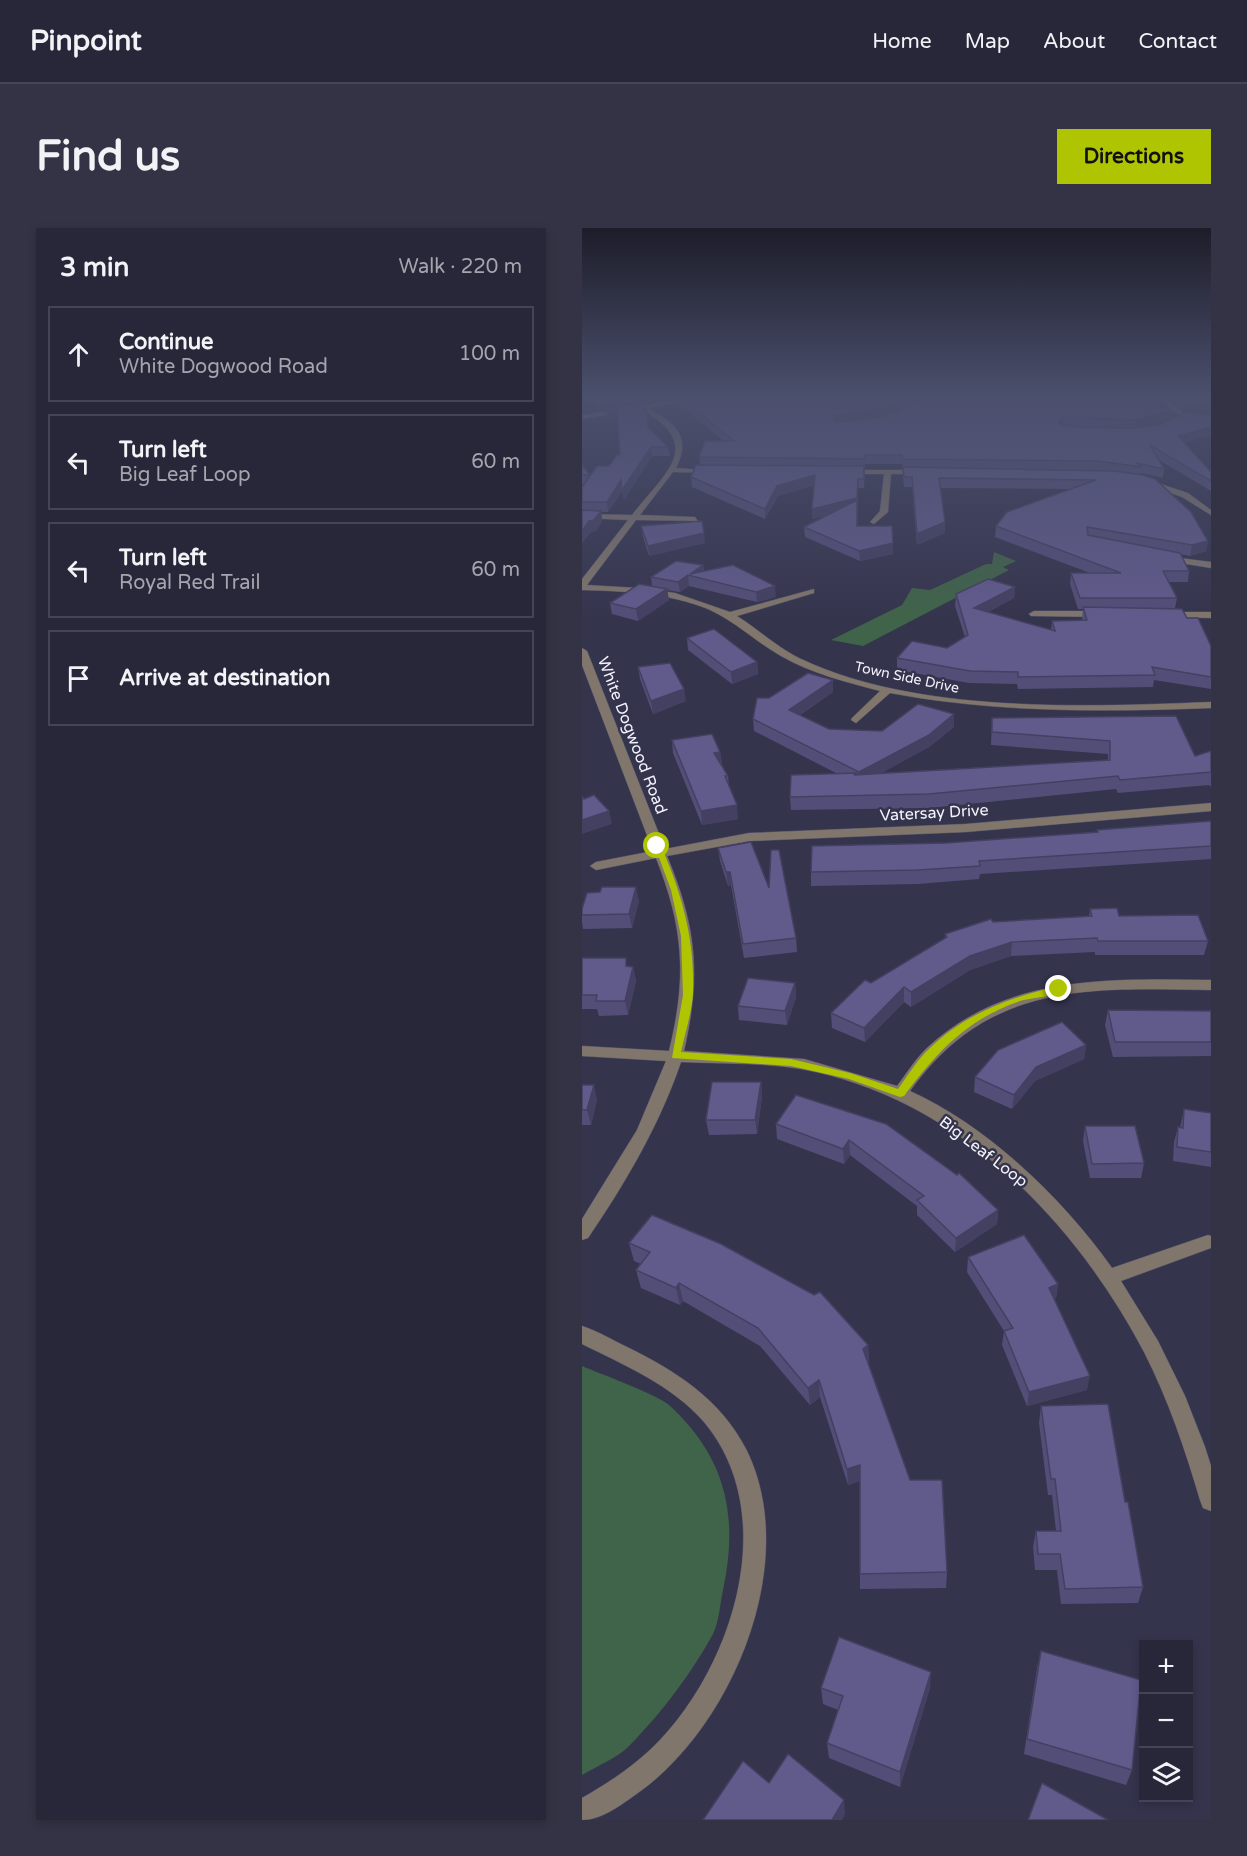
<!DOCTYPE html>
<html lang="en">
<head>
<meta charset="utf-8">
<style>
  :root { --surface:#28273a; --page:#343345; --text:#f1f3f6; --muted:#a5a5af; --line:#444454; --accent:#b0c501 }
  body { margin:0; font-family:"Varela Round",sans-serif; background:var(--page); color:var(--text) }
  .controls { position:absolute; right:18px; bottom:18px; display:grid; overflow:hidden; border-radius:0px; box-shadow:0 3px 9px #0003 }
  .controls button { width:54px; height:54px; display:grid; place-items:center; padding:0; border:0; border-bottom:2px solid var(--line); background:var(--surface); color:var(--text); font:30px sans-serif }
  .stop { position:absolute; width:18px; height:18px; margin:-14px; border:4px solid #b0c501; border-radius:50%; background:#fff }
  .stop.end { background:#b0c501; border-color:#fff; box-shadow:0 2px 6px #0008 }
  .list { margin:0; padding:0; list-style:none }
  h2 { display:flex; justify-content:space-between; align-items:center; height:78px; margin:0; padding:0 24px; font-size:26px }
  h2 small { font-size:20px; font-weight:400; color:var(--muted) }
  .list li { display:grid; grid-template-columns:39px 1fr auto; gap:18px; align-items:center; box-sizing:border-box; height:96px; margin:0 12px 12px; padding:0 12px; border:2px solid var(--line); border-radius:0px }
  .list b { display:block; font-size:22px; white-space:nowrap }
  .list p { margin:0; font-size:20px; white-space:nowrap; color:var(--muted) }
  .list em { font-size:20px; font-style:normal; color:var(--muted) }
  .icon { flex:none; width:33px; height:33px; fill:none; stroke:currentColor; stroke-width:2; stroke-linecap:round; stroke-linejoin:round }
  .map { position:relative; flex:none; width:629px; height:1592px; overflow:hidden; border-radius:0px }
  header { display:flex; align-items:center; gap:36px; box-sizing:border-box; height:84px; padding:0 30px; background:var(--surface); border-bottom:2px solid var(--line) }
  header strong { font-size:28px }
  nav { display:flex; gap:33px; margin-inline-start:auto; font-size:21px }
  .intro { display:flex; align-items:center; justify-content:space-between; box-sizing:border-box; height:144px; padding:0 36px }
  h1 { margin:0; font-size:42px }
  .button { padding:15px 27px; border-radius:0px; background:var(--accent); color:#111; font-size:21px; font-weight:700 }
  main { display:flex; gap:36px; padding:0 36px }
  aside { flex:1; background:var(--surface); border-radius:0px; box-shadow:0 3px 9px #0003 }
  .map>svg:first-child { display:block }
</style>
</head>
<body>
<header>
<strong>Pinpoint</strong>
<nav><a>Home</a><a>Map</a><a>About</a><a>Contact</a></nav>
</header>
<div class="intro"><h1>Find us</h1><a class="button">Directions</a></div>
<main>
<aside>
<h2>3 min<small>Walk · 220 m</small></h2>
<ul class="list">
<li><svg class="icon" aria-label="ahead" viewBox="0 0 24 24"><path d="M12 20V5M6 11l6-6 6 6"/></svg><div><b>Continue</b><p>White Dogwood Road</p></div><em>100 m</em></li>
<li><svg class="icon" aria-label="left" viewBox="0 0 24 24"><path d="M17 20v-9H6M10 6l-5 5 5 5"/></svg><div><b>Turn left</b><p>Big Leaf Loop</p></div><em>60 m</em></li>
<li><svg class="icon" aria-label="left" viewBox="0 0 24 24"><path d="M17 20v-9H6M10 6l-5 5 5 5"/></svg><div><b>Turn left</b><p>Royal Red Trail</p></div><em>60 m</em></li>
<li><svg class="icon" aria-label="arrive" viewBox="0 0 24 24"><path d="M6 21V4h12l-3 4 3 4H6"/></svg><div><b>Arrive at destination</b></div></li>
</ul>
</aside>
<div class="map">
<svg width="629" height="1592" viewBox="0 0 629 1592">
  <rect width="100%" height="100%" fill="#35344d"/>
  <!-- green -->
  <g fill="#406449">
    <polygon points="412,324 434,333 421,339 427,342 281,418 249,412 320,377 330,360 348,362 404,336 410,336"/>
    <path d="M0 1138C19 1146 74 1166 87 1177 144 1229 157 1288 141 1362 138 1376 137 1394 131 1406 109 1446 78 1487 46 1519 35 1530 15 1538 0 1547Z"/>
  </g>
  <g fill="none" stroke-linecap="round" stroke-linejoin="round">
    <defs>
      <g id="street">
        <path d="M42 170H50L61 177 116 170 66 180C93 195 110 208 94 240L135 243 131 245 91 244 58 287 113 289 116 293 54 292 5 357 56 360 93 365 148 384 232 361V365L155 388C177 402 196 420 219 431 336 486 503 479 629 474V480C521 484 415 485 308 465L274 495 269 492 270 490 298 463C265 454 230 446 199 428 174 414 153 393 126 381 87 365 42 363 0 362V351L46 292 0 290V286L50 287C83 244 124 218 59 181L0 191V187L54 178Z"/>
        <polygon points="574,170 582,170 601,184 599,193 583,199 583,197 594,191 596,186"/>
        <polygon points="263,242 341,242 345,244 341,246 309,246 306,284 292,296 288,294 298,283 302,246 260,246"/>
        <polygon points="560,250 606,265 629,282 629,287 600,269 557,254"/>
        <polygon points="582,328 629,334 629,340 579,332 579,328"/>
        <polygon points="452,383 521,383 526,386 521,389 449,388 447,386"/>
        <polygon points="584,384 629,384 629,390 581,389 581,385"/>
        <path d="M0 420 5 423 83 621 167 605 384 596 629 575V583L384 604 167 613 85 628C115 700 119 748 102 823L222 831 315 858C325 845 334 830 346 819 426 746 528 751 629 752V762C506 760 407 753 328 863 406 898 482 972 530 1040L626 1007 629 1008V1020L539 1053 576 1113 603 1168 623 1219 629 1238V1283L621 1280 618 1272C603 1221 586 1171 562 1124 494 995 381 877 234 844 190 834 144 836 99 834 77 898 44 954 6 1010L0 1012V991L55 902 84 833 0 828V818L87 823C105 749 102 701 74 630L14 642 8 638 14 634 71 623 0 437Z"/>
        <path d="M0 1098C16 1103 30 1112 45 1119 94 1143 138 1171 164 1221 219 1330 153 1493 60 1562 43 1574 21 1592 0 1592V1570C28 1554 55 1536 77 1513 152 1435 199 1286 122 1194 90 1157 42 1137 0 1116Z"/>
      </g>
    </defs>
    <!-- street casing -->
    <use href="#street" stroke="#545369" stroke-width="1"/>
    <!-- street -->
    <use href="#street" fill="#80766c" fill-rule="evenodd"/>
  </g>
  <!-- wall -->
  <g fill="#534e78" fill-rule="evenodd">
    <polygon points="8,170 46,170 48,176 66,199 86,219 88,228 70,228 42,272 40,263 26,284 19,284 20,293 14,303 9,304 0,315 0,259 2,256 0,256 0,237 8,248 27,238 38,227 35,188 27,193 24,189 23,181 17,182 9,173"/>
    <polygon points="52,170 69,170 62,175"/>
    <path d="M85 170H334L312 185 581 178 570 179 590 190 602 215 629 244V263L577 232 582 241 581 250 559 245 558 247 626 313 624 323 608 328 598 326 607 343 606 354H586L595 370 593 380 605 390 629 418V461L572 452 571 459 436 461 435 456 387 455 315 442V430L365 420 383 409 373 378 374 366 433 359 432 370 406 384 469 402 470 393 500 392 501 381H496L488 356 489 345H508L413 309 414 298 487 261 359 260 363 305 335 317 330 259H322L320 236H283L282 260H276L275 298 311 315V326L278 333 223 309 222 299 244 288 230 291V281L232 257 196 268 183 291 110 259 109 249 118 237 117 229 142 213 97 176 96 170 86 172ZM589 191 579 196 558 199 586 192ZM453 241 515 242H519Z"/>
    <polygon points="586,170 629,170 629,173 595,177"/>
    <polygon points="59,298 123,315 67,328 61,309"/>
    <polygon points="121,337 122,343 194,369 175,374 107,358 98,364 85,362 87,372 56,393 30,386 28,375 70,358 69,349"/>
    <polygon points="105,410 175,434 176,446 150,456 106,422"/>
    <polygon points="56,439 104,473 71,486 58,451"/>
    <polygon points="251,464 218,487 247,501 300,503 372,486 372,499 347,519 299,545 526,532 526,526 409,517 410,490 613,528 629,523 629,559 627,557 536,565 534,561 347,580 209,582 208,569 254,545 172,503 171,491 187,470"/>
    <polygon points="90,512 138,524 140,537 146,548 147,558 156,591 120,597 91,525"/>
    <polygon points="629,593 629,631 398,646 397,651 336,656 229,658 229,644 364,615 515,604 515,602"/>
    <polygon points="136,620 187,660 214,710 215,724 162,730 149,657 146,658 138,633"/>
    <polygon points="57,673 50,700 1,701 0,694 0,681"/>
    <polygon points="508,681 626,713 622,727 513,727 513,724 429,728 388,742 329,779 322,774 283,814 250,800 249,785 289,755 363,710 363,706 411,694 507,688"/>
    <polygon points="0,730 51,739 54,753 46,787 17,788 15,781 0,781"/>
    <polygon points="213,755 214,769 205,797 157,792 156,778"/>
    <polygon points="526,782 629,783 629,828 531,829 523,797"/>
    <polygon points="504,817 502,831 453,853 430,881 392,864 393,849"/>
    <polygon points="179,854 180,868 175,906 127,907 124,892"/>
    <polygon points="0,857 15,872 9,897 0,897"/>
    <polygon points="214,867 416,982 415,996 373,1024 335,987 335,978 268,927 262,936 195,911 194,896"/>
    <polygon points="602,881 629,885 629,939 591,933 592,914 596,899 598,900"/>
    <polygon points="503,898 562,935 559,950 508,950 501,913"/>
    <polygon points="47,1015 286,1117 287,1134 286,1135 328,1252 365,1344 364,1360 278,1361 278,1253 266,1257 238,1169 228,1177 178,1118 101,1073 98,1077 59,1060 54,1042 59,1036 52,1033"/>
    <polygon points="386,1029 476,1056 474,1070 472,1071 505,1162 445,1178 420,1117 422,1103 385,1044"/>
    <polygon points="459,1178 543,1274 561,1359 556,1375 479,1376 475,1342 453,1342 451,1319 454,1303 474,1303 470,1267 466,1267 457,1195"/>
    <polygon points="459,1423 550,1542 544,1557 442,1526 455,1440"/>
    <polygon points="239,1460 348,1460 318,1559 247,1530 245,1515 256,1482 241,1476"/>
  </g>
  <!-- shaded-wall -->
  <g fill="#444062">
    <polygon points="61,170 69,170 62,175"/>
    <polygon points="322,170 334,170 310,186 253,196 250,190 252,188"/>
    <polygon points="582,170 581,178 553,181 554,173"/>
    <polygon points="596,170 629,170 629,173 595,177"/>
    <polygon points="47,172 48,177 17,182 16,177"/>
    <polygon points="35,179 36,188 27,193 26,184"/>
    <polygon points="591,182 590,191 553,200 554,192"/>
    <polygon points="482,189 481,198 476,201 477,193"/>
    <polygon points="629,199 629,207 594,217 596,208"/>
    <polygon points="69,219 70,228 42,272 40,263 26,284 25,274 39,252"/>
    <polygon points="233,247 234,256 196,268 183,291 183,281 195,258"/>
    <polygon points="276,260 275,308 275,281 230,291 230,281"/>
    <polygon points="19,283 20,293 14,303 9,304 0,315 0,303 7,293"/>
    <polygon points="363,294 363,305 335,317 335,306"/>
    <polygon points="122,305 123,315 67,328 66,318"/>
    <polygon points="626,313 624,323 608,328 610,317"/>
    <polygon points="311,315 311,326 278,333 277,323"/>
    <polygon points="121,337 122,348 108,346"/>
    <polygon points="106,347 107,358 98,364 96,354"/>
    <polygon points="193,358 194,369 175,374 174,364"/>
    <polygon points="433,359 432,370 391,391 392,380"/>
    <polygon points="85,361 87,372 56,393 54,381"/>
    <polygon points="175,434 176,446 150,456 149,444"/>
    <polygon points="251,452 251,464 207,494 207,482"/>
    <polygon points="102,461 104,473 71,486 69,473"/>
    <polygon points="372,486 372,499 347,519 278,557 277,544"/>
    <polygon points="138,524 140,537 132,525"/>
    <polygon points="155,577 156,591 120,597 119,583"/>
    <polygon points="27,583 30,596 0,606 0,592"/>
    <polygon points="144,644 148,644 149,657 146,658"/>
    <polygon points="54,659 57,673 50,700 47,686"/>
    <polygon points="430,714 429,728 388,742 329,779 329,764 388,728"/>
    <polygon points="51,739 54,753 46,787 43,773"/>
    <polygon points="213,755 214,769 205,797 203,783"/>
    <polygon points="322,759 322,774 283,814 282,800"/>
    <polygon points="504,817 502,831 453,853 430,881 432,867 454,839"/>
    <polygon points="179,854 180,868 175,906 173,892"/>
    <polygon points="12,857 15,872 9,897 5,882"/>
    <polygon points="267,912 268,927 262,936 261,921"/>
    <polygon points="416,982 415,996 373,1024 374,1010"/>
    <polygon points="97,1055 101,1073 98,1077 94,1060"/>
    <polygon points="476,1056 474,1070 464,1074 467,1060"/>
    <polygon points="286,1117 287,1134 281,1138 281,1121"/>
    <polygon points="508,1148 505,1162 445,1178 447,1164"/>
    <polygon points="237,1152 238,1169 228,1177 226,1160"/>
    <polygon points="278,1237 279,1253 266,1257 265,1241"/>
    <polygon points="349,1444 348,1460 318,1559 318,1544"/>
    <polygon points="262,1572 263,1586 260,1592 250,1592"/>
  </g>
  <!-- building -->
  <g fill="#615b8c" stroke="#444062" stroke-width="1.5">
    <polygon points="10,170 46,170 47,172 16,177"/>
    <polygon points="99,170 322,170 310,178 252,188 250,190 254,194 293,190 316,184 340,170 579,170 554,173 554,177 591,182 554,192 482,189 477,193 478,196 492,199 555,200 579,196 603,184 629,188 629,199 596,208 629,244 629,253 568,217 582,241 555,235 559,239 516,233 321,231 320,227 283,227 283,231 117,229 123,213 152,213"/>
    <polygon points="57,175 64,179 66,199 86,219 69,219 40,262 39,252 25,274 0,274 0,259 15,238 27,238 35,227 38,227 35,179 26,184 23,181"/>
    <polygon points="0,237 8,247 0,247"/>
    <polygon points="114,237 282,238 282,251 276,251 275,270 230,281 233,247 195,258 183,281 109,249"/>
    <polygon points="321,239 532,243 561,247 573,251 609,284 626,313 610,317 505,299 506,307 598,325 607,343 581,343 595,370 498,370 489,345 539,345 414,298 425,284 514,252 357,250 363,294 335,306 330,249 322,249"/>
    <polygon points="275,272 275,298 310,298 311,315 277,323 222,299"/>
    <polygon points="0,282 19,283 12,292 7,293 0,303"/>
    <polygon points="120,293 122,305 66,318 59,298"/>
    <polygon points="94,333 121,337 108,346 151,337 193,358 174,364 106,347 96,354 69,349"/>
    <polygon points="406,351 433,359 392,380 473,403 470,393 505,392 501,379 600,381 605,390 616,390 629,418 629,449 570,439 573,447 436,449 436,444 388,443 315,430 330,413 365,420 386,407 374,366"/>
    <polygon points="57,356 85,361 54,381 28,375"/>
    <polygon points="132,401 175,434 149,444 105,410"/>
    <polygon points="88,435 102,461 69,473 56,439"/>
    <polygon points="226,445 251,452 207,482 247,501 300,503 336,476 372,486 347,507 277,544 171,491 175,470 187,470"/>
    <polygon points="594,488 613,528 629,523 629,544 538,552 536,548 347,566 208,569 209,547 276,545 272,547 528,532 528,513 410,504 410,490"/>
    <polygon points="130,506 138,524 132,525 146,548 143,548 155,577 119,583 90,512"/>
    <polygon points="12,567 27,583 0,592 0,568 2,571"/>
    <polygon points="629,593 629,618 397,633 398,638 336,642 229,644 230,618 364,615 516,604 515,602"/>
    <polygon points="169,614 187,660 189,622 197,622 214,710 161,716 148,644 144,644 136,620"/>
    <polygon points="20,659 54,659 47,686 0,687 0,681 5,665 18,664"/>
    <polygon points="535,680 537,688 616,687 626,713 516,713 515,710 430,714 388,728 329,764 322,759 282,800 249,785 283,752 289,755 365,709 363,706 409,691 411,694 510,688 508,681"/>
    <polygon points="0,730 44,730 44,738 51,739 43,773 14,773 15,767 0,767"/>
    <polygon points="166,750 213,755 203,783 156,778"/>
    <polygon points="526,782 629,783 629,814 533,814"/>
    <polygon points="480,794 504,817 454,839 432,867 393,849 416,822"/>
    <polygon points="130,854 179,854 173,892 124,892"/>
    <polygon points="0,857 12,857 5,882 0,882"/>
    <polygon points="214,867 304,896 375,947 377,945 416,982 374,1010 335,972 342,968 267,912 261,921 194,896"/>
    <polygon points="602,881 629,885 629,924 595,919 596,899 601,900"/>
    <polygon points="503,898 553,898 562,935 510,936"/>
    <polygon points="70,987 139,1016 232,1067 238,1064 286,1117 281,1121 328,1252 360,1252 365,1344 278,1346 278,1237 265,1241 237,1152 226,1160 176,1100 97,1055 94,1060 54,1042 68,1024 47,1015"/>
    <polygon points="442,1007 476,1056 467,1060 508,1148 447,1164 422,1103 431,1100 386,1029"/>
    <polygon points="526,1176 543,1274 546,1274 561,1359 483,1361 478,1326 456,1326 454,1303 479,1303 473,1251 469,1251 459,1178"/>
    <polygon points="257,1409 349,1444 318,1544 245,1515 261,1468 239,1460"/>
    <polygon points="459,1423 559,1452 550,1542 445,1511"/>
    <polygon points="206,1526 262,1572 250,1592 121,1592 161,1533 187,1555"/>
    <polygon points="460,1555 526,1592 446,1592"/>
  </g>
  <!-- sky -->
  <linearGradient id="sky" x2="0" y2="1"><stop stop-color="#1d1d2a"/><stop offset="0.43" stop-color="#4b506d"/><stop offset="1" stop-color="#4b506d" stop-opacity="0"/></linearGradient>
  <rect width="629" height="393" fill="url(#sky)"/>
  <!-- route -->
  <path fill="#b0c501" d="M72 616 79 618C100 666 113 712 111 765 110 784 103 805 99 824L209 831 268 845 316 861C326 847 336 831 348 820 384 785 429 769 477 758L482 761C471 770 451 769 438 773 385 791 354 825 322 868L318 869 267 851 209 838 90 830 101 767 99 708 89 662Z"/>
  <g text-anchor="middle" stroke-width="5" stroke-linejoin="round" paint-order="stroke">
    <!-- far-street labels -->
    <g font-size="14" fill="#f4f4fe" stroke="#35344d">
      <text transform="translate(325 449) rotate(12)" y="5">Town Side Drive</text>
    </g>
    <!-- street labels -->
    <g font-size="16" fill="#f4f4fe" stroke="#35344d">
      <text transform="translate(51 507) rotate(69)" y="6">White Dogwood Road</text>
      <text transform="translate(352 584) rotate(-3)" y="6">Vatersay Drive</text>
      <text transform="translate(402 923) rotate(37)" y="6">Big Leaf Loop</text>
    </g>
  </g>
</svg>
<div class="controls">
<button>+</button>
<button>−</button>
<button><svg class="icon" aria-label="layers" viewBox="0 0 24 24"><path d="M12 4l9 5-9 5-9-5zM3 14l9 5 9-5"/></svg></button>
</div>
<div class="stop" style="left:75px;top:618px"></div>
<div class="stop end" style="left:477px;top:761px"></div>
</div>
</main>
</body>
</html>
